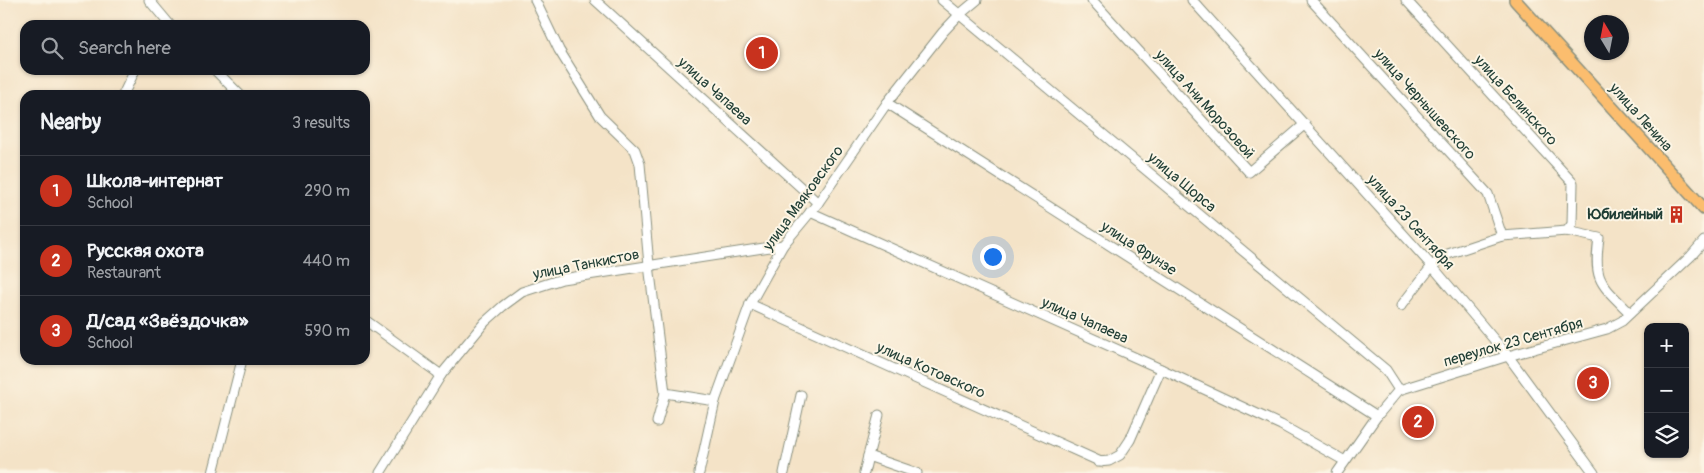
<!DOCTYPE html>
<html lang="en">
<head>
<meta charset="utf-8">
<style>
  :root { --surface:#171b24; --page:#20242c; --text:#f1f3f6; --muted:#9ea1a6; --line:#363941; --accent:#c8321e }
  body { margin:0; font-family:Pangolin,sans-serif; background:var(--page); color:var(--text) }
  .controls { position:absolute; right:15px; bottom:15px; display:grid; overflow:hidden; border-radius:10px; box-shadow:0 1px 4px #0004 }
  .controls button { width:45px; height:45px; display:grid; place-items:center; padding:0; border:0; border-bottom:1px solid var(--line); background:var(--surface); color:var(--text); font:25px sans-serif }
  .compass { position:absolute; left:1584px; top:15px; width:45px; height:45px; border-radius:50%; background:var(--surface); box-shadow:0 1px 4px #0004; rotate:350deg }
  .you { position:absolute; left:992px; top:256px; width:18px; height:18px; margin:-12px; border:4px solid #fff; border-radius:50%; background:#1a73e8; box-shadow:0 0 0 8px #1a73e833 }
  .badge { display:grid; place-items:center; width:32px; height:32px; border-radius:50%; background:var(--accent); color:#fff; font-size:16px; font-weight:700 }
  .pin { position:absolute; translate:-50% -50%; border:2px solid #fff; box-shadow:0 1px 5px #0006 }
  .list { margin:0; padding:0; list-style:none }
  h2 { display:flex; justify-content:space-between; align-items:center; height:65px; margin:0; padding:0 20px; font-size:21px }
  h2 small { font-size:16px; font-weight:400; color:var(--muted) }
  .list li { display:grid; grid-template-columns:32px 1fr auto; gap:15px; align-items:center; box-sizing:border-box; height:70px; padding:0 20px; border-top:1px solid var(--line) }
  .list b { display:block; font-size:19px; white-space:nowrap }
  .list p { margin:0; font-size:16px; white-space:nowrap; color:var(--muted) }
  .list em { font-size:16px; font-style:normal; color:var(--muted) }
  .icon { flex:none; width:28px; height:28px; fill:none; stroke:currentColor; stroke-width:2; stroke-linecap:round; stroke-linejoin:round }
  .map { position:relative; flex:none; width:1704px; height:473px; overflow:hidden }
  .search { position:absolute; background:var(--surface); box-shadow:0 1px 4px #0004; left:20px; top:20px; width:350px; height:55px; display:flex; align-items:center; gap:12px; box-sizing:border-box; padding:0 18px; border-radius:15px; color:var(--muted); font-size:19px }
  .panel { position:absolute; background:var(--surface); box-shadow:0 1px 4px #0004; left:20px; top:90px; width:350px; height:275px; border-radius:15px }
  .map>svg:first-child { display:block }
</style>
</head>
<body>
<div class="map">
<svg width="1704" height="473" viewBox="0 0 1704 473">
  <rect width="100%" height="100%" fill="#fcf5e5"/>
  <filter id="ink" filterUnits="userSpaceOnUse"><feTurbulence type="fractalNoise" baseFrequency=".02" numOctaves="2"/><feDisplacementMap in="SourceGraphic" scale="10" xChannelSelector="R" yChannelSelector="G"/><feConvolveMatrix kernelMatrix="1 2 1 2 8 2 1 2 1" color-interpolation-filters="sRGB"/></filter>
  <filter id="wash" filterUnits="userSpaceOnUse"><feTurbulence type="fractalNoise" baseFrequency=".0096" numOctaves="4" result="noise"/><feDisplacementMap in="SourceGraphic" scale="20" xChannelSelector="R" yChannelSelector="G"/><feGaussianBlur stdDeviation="1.12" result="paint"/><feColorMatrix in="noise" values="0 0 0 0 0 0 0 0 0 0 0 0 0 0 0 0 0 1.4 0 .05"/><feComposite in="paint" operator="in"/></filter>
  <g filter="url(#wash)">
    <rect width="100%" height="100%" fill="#f4e3c7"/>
  </g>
  <g filter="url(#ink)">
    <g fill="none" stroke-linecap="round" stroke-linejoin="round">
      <defs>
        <g id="minor">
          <polyline points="149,0 170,25"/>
          <polyline points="535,0 559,50 600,116 635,150 640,164 649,265 665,393 715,401"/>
          <polyline points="595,0 818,203"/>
          <polyline points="942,0 1386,370 1399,390"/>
          <polyline points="1092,0 1249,172 1305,124"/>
          <polyline points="1192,0 1432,266 1508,356 1594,473"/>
          <polyline points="1311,0 1488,194 1502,236"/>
          <polyline points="1406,0 1573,183 1572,224 1567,231"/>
          <polyline points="215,70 240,95"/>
          <polyline points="123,95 135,70"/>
          <polyline points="887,103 1377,416"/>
          <polyline points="810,212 1161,369 1281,425 1345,461"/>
          <polyline points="750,304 1101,462"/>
          <path d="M1401 306 1432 266 1448 254 1502 236 1567 231 1599 238C1593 281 1600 283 1630 313"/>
          <polyline points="365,320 441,375"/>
          <polyline points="1399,390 1508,356 1607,329 1622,321 1691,256 1704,241"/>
          <polyline points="657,422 665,393"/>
          <polyline points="868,456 879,415"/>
          <polyline points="1098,462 1109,461 1120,455 1130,440 1161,369"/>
          <polyline points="213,473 242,360"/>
          <polyline points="380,473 441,375 485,322 503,306 522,292 562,279 783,245"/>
          <polyline points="699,473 715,401 750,304 783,245 818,203 887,103 943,32 959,15 977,0"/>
          <polyline points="784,473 801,395"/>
          <polyline points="864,473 868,456 917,473"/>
          <polyline points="1337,473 1377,416 1399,390"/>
        </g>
        <polyline id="major" points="1515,0 1704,209"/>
      </defs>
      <!-- minor casing -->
      <use href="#minor" stroke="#8a907e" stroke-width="11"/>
      <!-- major casing -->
      <use href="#major" stroke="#8a907e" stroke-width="14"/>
      <!-- minor -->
      <use href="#minor" stroke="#fff" stroke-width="9"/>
      <!-- major -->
      <use href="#major" stroke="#fbbd6e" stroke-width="11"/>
    </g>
  </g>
  <!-- icons -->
  <defs>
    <symbol id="building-bare" viewBox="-9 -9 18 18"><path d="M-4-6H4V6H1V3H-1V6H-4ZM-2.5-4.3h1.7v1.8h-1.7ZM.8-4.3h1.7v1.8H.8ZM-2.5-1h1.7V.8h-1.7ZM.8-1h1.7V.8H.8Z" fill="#c8321e" stroke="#fcf5e5" stroke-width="2.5" paint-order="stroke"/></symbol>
  </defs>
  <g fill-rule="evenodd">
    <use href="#building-bare" x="1664" y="202" width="25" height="25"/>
  </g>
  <g text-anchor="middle" stroke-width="4" stroke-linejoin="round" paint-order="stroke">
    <!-- street labels -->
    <g font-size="15" fill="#1f3d34" stroke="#fcf5e5">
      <text transform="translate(715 91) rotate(42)" y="5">улица Чапаева</text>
      <text transform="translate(1516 100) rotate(48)" y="5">улица Белинского</text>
      <text transform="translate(1205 104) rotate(48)" y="5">улица Ани Морозовой</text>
      <text transform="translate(1425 104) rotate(48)" y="5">улица Чернышевского</text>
      <text transform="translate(1641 117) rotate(48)" y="5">улица Ленина</text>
      <text transform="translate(1182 182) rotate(40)" y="5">улица Щорса</text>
      <text transform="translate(803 198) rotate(-54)" y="5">улица Маяковского</text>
      <text transform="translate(1411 222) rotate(48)" y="5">улица 23 Сентября</text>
      <text transform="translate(1139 248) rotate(33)" y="5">улица Фрунзе</text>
      <text transform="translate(586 264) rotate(-11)" y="5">улица Танкистов</text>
      <text transform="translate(1085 320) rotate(24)" y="5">улица Чапаева</text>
      <text transform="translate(1513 342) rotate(-16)" y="5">переулок 23 Сентября</text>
      <text transform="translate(931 370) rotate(24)" y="5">улица Котовского</text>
    </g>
    <!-- poi labels -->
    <g font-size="15" font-weight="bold" fill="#1f3d34" stroke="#fcf5e5" text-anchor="end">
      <text x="1663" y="219">Юбилейный</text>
    </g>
  </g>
</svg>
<div class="controls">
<button>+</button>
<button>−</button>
<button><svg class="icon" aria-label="layers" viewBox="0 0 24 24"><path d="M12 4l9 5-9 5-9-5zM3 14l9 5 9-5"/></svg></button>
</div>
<svg class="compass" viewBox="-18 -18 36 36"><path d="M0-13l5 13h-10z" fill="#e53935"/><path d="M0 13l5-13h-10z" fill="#9ea1a6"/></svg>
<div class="you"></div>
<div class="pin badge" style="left:762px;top:53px">1</div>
<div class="pin badge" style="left:1418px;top:422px">2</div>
<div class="pin badge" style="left:1593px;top:383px">3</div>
<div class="search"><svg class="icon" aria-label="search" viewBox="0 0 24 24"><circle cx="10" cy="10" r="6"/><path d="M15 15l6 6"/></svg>Search here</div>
<section class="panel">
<h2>Nearby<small>3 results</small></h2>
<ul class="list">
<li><span class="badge">1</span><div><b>Школа-интернат</b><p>School</p></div><em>290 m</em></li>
<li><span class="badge">2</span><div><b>Русская охота</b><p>Restaurant</p></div><em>440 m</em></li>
<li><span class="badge">3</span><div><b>Д/сад «Звёздочка»</b><p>School</p></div><em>590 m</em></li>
</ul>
</section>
</div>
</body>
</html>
